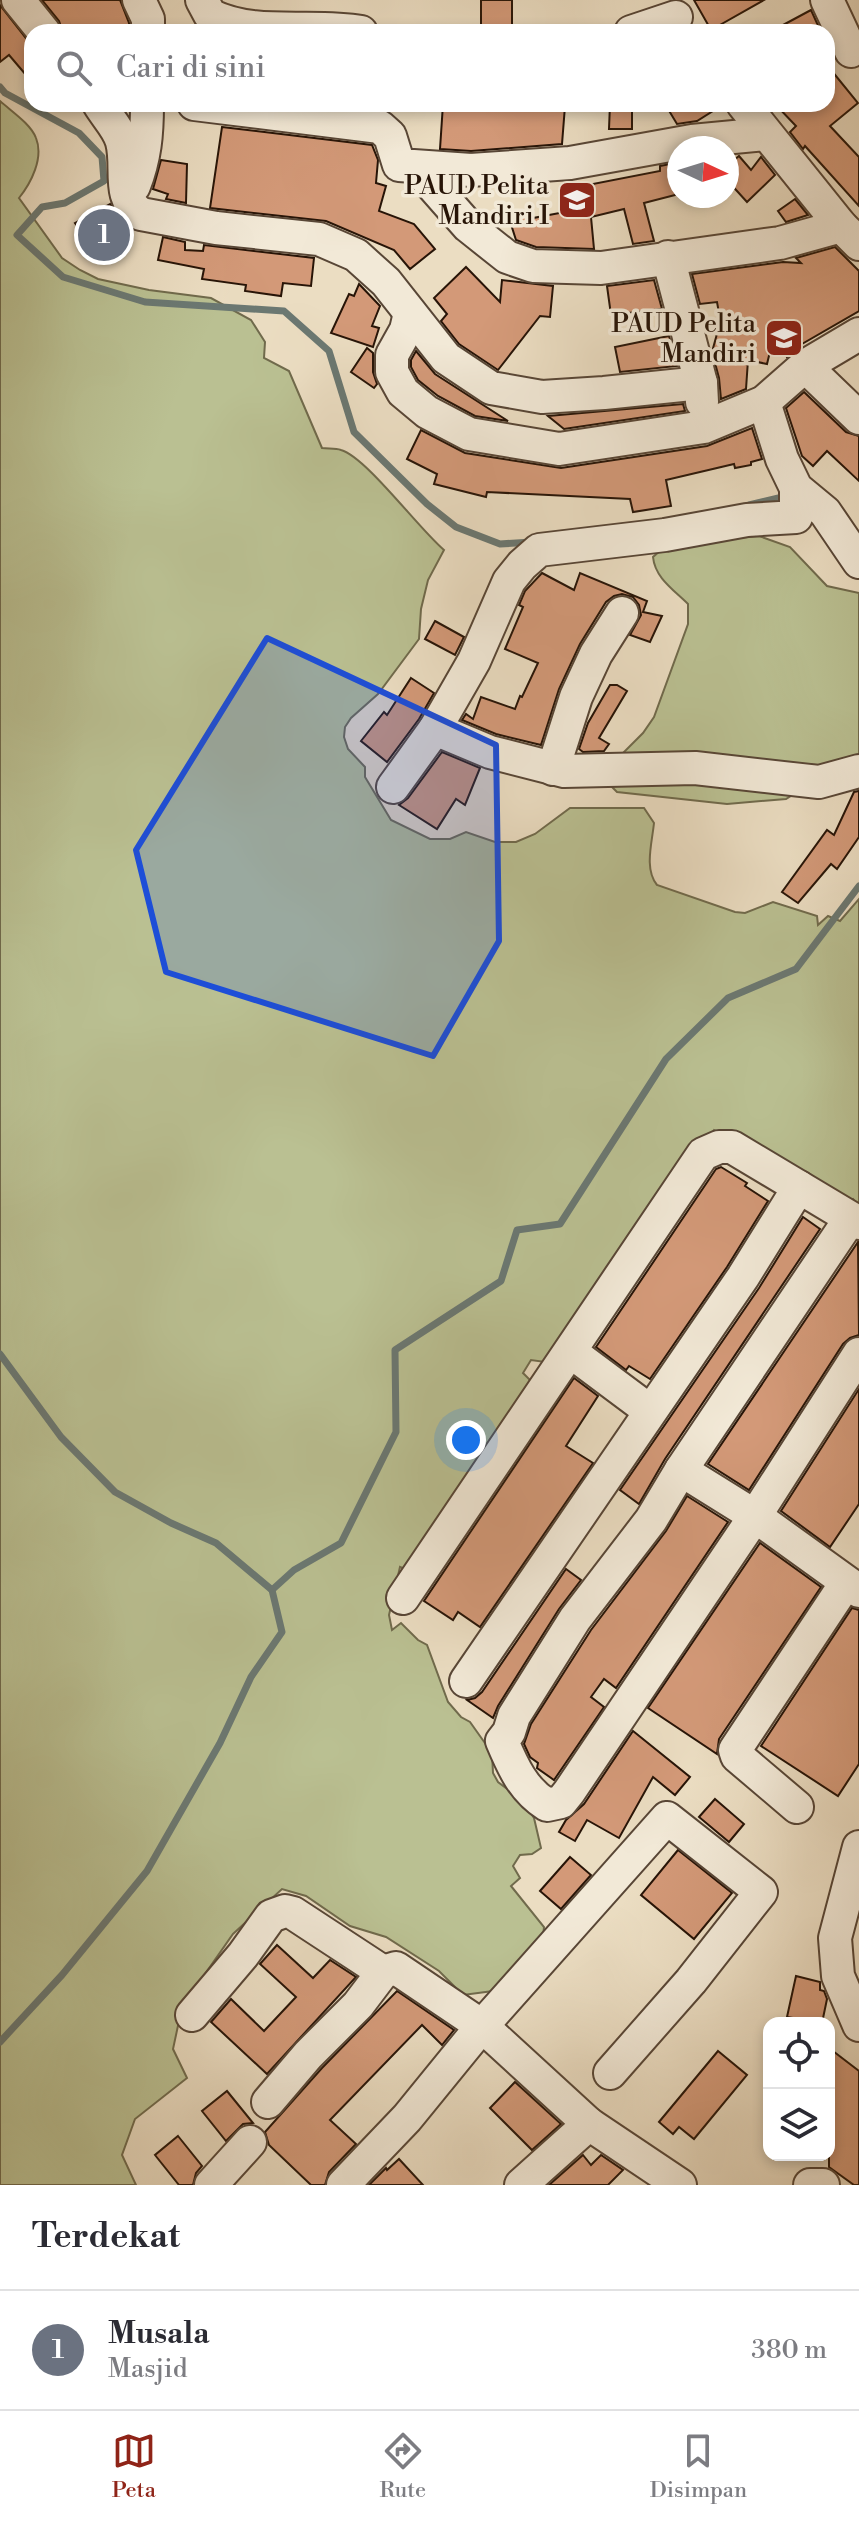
<!DOCTYPE html>
<html lang="id">
<head>
<meta charset="utf-8">
<style>
  :root { --surface:#fff; --page:#f7f7f7; --text:#2b2b33; --muted:#7c7c81; --line:#e1e1e2; --accent:#8f2418 }
  body { margin:0; font-family:"Libre Bodoni",serif; background:var(--page); color:var(--text) }
  .controls { position:absolute; right:24px; bottom:24px; display:grid; overflow:hidden; border-radius:16px; box-shadow:0 4px 12px #0003 }
  .controls button { width:72px; height:72px; display:grid; place-items:center; padding:0; border:0; border-bottom:2px solid var(--line); background:var(--surface); color:var(--text); font:40px sans-serif }
  .compass { position:absolute; left:667px; top:136px; width:72px; height:72px; border-radius:50%; background:var(--surface); box-shadow:0 4px 12px #0003; rotate:94deg }
  .you { position:absolute; left:466px; top:1440px; width:28px; height:28px; margin:-20px; border:6px solid #fff; border-radius:50%; background:#1a73e8; box-shadow:0 0 0 12px #1a73e833 }
  .badge { display:grid; place-items:center; width:52px; height:52px; border-radius:50%; background:var(--accent); color:#fff; font-size:26px; font-weight:700 }
  .pin { position:absolute; translate:-50% -50%; border:4px solid #fff; box-shadow:0 2px 8px #0006 }
  .list { margin:0; padding:0; list-style:none }
  h2 { display:flex; justify-content:space-between; align-items:center; height:104px; margin:0; padding:0 32px; font-size:34px }
  h2 small { font-size:26px; font-weight:400; color:var(--muted) }
  .list li { display:grid; grid-template-columns:52px 1fr auto; gap:24px; align-items:center; box-sizing:border-box; height:120px; padding:0 32px; border-top:2px solid var(--line) }
  .list b { display:block; font-size:30px; white-space:nowrap }
  .list p { margin:0; font-size:26px; white-space:nowrap; color:var(--muted) }
  .list em { font-size:26px; font-style:normal; color:var(--muted) }
  .icon { flex:none; width:44px; height:44px; fill:none; stroke:currentColor; stroke-width:2; stroke-linecap:round; stroke-linejoin:round }
  .map { position:relative; flex:none; width:859px; height:2185px; overflow:hidden }
  .search { position:absolute; background:var(--surface); box-shadow:0 4px 12px #0003; left:24px; right:24px; top:24px; height:88px; display:flex; align-items:center; gap:20px; box-sizing:border-box; padding:0 28px; border-radius:24px; color:var(--muted); font-size:30px }
  .sheet { height:224px; background:var(--surface) }
  nav { display:flex; justify-content:space-around; align-items:center; box-sizing:border-box; height:112px; border-top:2px solid var(--line); background:var(--surface); font-size:22px; color:var(--muted) }
  nav a { display:grid; justify-items:center; gap:4px }
  nav .on { color:var(--accent) }
  .map>svg:first-child { display:block }
</style>
</head>
<body>
<div class="map">
<svg width="859" height="2185" viewBox="0 0 859 2185">
  <rect width="100%" height="100%" fill="#ebddc2"/>
  <filter id="stains"><feTurbulence type="fractalNoise" baseFrequency=".0025" numOctaves="4"/><feColorMatrix values="0 0 0 0 .2 0 0 0 0 .09 0 0 0 0 .02 0 0 0 .5 -.17"/></filter>
  <radialGradient id="worn" r=".72"><stop offset=".6" stop-color="#630" stop-opacity="0"/><stop offset="1" stop-color="#630" stop-opacity=".3"/></radialGradient>
  <!-- green -->
  <g fill="#bac092" stroke="#706a4c" stroke-width="2">
    <path d="M0 101C11 111 31 124 36 138 44 158 31 183 19 198L62 258 80 270 98 279 149 290 211 298 251 320 265 342 264 358 289 371 322 448C328 449 335 448 341 450 366 457 419 529 444 550L428 580 421 609 419 639 378 694 351 718 345 727 344 737 348 749 365 767V777L391 820 430 839H450L466 832 495 842H516L535 834 570 808H644L654 823C652 843 644 869 657 885L735 912 745 913 773 902 817 916 818 925 828 916 840 921 859 899V1206L853 1199 840 1205 735 1141 714 1130 545 1362 531 1360 523 1373 530 1380 533 1390 412 1572 400 1567 389 1615 392 1630 401 1623 418 1640 427 1645 448 1702 461 1717 470 1722 492 1753 493 1773 498 1782 522 1800 534 1818 541 1848 532 1854 520 1855 513 1866 520 1878 511 1886 544 1927 543 1937 493 1991 463 1995 439 1971 386 1937 350 1926 306 1896 282 1889 233 1934 182 2007 173 2049 187 2078 135 2119 122 2155 136 2185H0Z"/>
    <path d="M759 536 790 547 827 586 859 593V790L821 777 786 799 727 804 617 792 610 785 621 755 643 733 654 717 688 624V604C674 590 655 578 653 557L668 544Z"/>
  </g>
  <g fill="none" stroke-linecap="round" stroke-linejoin="round">
    <!-- stream -->
    <g stroke="#6b7872" stroke-width="7">
      <polyline points="0,87 5,93 79,133 102,157 104,181 65,203 42,207 17,235 63,277 145,302 284,311 329,351 354,432 427,504 456,527 500,544 532,542"/>
      <polyline points="749,505 787,496"/>
      <polyline points="0,1354 61,1437 115,1492 171,1523 216,1543 272,1590"/>
      <polyline points="0,2042 62,1975 147,1871 220,1743 251,1677 282,1632 272,1590 294,1570 341,1543 396,1432 395,1350 501,1281 517,1230 560,1224 666,1059 728,998 796,969 859,886"/>
    </g>
  </g>
  <!-- building -->
  <g fill="#d39978" stroke="#271407" stroke-width="2">
    <polygon points="42,0 120,0 129,23 129,32 63,32 59,21"/>
    <rect x="481" y="0" width="31" height="27"/>
    <polygon points="694,0 764,0 711,30"/>
    <polygon points="0,5 32,46 32,82 9,55 0,62"/>
    <polygon points="811,10 821,32 770,32"/>
    <polygon points="827,65 858,103 830,126 859,157 859,206 805,146 803,149 790,132 796,126 775,104 827,104"/>
    <polygon points="443,104 565,106 562,144 471,151 440,149"/>
    <polygon points="610,104 632,104 632,129 609,129"/>
    <polygon points="665,104 724,104 697,121 677,124"/>
    <polygon points="222,127 372,145 378,160 376,183 386,186 379,211 414,224 435,249 410,269 394,250 326,221 210,208"/>
    <polygon points="739,156 751,170 761,157 775,175 747,202 727,180 727,166"/>
    <polygon points="161,160 187,164 186,203 166,199 168,194 153,189"/>
    <polygon points="675,163 679,194 644,203 654,241 633,244 624,209 591,217 594,249 536,247 516,240 509,218 530,211 533,218 565,212 562,190 660,171 660,166"/>
    <polygon points="795,199 808,215 786,222 778,211"/>
    <polygon points="110,204 117,217 127,227 118,250 92,247 75,223"/>
    <polygon points="163,237 185,242 185,250 203,251 204,245 314,258 311,286 283,283 281,296 245,291 246,285 202,279 204,269 158,260"/>
    <polygon points="835,247 859,271 859,311 802,344 787,357 773,339 767,364 748,360 746,389 721,399 719,378 712,352 723,312 719,313 717,302 700,304 692,274 783,262 801,263 796,258"/>
    <polygon points="466,267 500,302 502,280 553,286 550,317 540,316 498,370 459,344 441,321 447,314 434,298"/>
    <polygon points="654,280 662,309 611,315 607,286"/>
    <polygon points="359,284 380,306 372,326 379,328 373,347 331,333 349,294 354,296"/>
    <polygon points="669,336 677,366 620,372 615,347"/>
    <polygon points="367,348 373,353 373,372 377,384 374,388 351,372"/>
    <polygon points="416,351 435,374 508,421 475,416 438,396 418,380 411,367 411,360"/>
    <polygon points="804,392 846,432 859,436 859,481 827,451 813,466 802,456 786,408"/>
    <polygon points="683,404 685,411 564,429 548,416"/>
    <polygon points="752,428 762,459 751,462 751,465 735,468 734,464 666,480 671,506 633,512 630,499 487,492 486,497 434,484 437,474 407,459 421,430 465,453 561,468 707,446"/>
    <polygon points="542,573 574,590 580,573 647,601 643,612 662,616 650,642 630,635 641,615 639,605 633,597 622,594 614,596 606,602 580,644 559,689 541,745 496,734 462,720 466,714 473,719 481,697 515,709 520,696 522,697 538,663 505,649 523,607 519,605 525,591"/>
    <polygon points="435,621 464,637 455,655 425,639"/>
    <polygon points="411,678 434,693 419,719 387,762 361,741 384,712 387,715"/>
    <polygon points="610,685 617,685 627,691 599,738 609,744 604,751 583,752 579,749 588,723"/>
    <polygon points="442,752 480,768 465,805 456,799 437,829 399,805 408,798"/>
    <polygon points="859,791 859,837 837,869 831,864 798,903 782,892 827,830 834,835 854,792"/>
    <polygon points="721,1167 747,1183 745,1186 768,1201 727,1267 650,1379 629,1366 626,1370 596,1347 716,1169"/>
    <polygon points="803,1217 820,1229 665,1459 639,1504 620,1490 759,1288"/>
    <polygon points="858,1242 859,1335 850,1338 843,1344 749,1490 708,1464"/>
    <polygon points="574,1378 598,1396 566,1446 593,1463 480,1627 458,1612 453,1620 424,1601"/>
    <polygon points="859,1389 859,1504 830,1547 781,1511"/>
    <polygon points="687,1496 728,1522 616,1688 604,1679 591,1697 604,1707 554,1780 537,1768 538,1763 530,1757 524,1744 531,1724 591,1630 666,1531"/>
    <polygon points="760,1543 821,1587 719,1739 717,1754 648,1708"/>
    <polygon points="566,1569 581,1580 559,1609 498,1706 493,1718 467,1700 475,1698 482,1692"/>
    <polygon points="852,1608 859,1610 859,1764 838,1796 761,1746"/>
    <polygon points="633,1731 690,1777 675,1795 653,1777 619,1838 587,1820 575,1841 559,1832 566,1820 584,1804"/>
    <polygon points="715,1799 744,1824 729,1842 699,1817"/>
    <polygon points="678,1850 732,1893 694,1939 641,1895"/>
    <polygon points="570,1857 591,1875 561,1909 540,1891"/>
    <polygon points="277,1945 313,1978 330,1960 356,1977 267,2074 211,2022 231,1999 264,2031 296,1997 260,1964"/>
    <polygon points="796,1976 820,1982 820,1990 824,1991 827,1999 822,2023 787,2017"/>
    <polygon points="397,1991 454,2030 442,2045 422,2025 330,2120 356,2144 329,2172 325,2185 311,2185 269,2145 265,2132 322,2068"/>
    <polygon points="829,2048 859,2071 859,2185 854,2185 829,2167"/>
    <polygon points="718,2051 747,2075 694,2139 679,2127 673,2134 659,2122"/>
    <polygon points="515,2082 561,2124 532,2150 490,2108"/>
    <polygon points="227,2091 253,2123 243,2124 226,2141 202,2111"/>
    <polygon points="178,2136 202,2166 196,2173 193,2185 179,2185 155,2155"/>
    <polygon points="583,2155 591,2165 601,2155 623,2170 608,2185 549,2185"/>
    <polygon points="399,2159 423,2185 369,2185 386,2168 387,2170"/>
  </g>
  <g fill="none" stroke-linecap="round" stroke-linejoin="round">
    <defs>
      <g id="minor">
        <polyline points="18,0 44,32"/>
        <polyline points="139,0 148,19 148,32"/>
        <path d="M202 0 210 15C256 38 312 23 361 32"/>
        <polyline points="827,0 851,51"/>
        <polyline points="631,32 676,17"/>
        <path d="M99 104C106 116 119 129 122 142 129 167 116 198 141 214L216 228 319 239 356 255 386 282 446 358 491 388 542 397 604 393 701 383"/>
        <polyline points="194,104 380,127 390,136 399,165 471,170 570,163 692,141 766,134"/>
        <polyline points="743,104 841,226 859,244"/>
        <polyline points="417,168 468,226 507,257 533,266 601,268 780,243 841,226"/>
        <path d="M134 186C145 158 147 134 147 104"/>
        <polyline points="668,257 701,383 702,402"/>
        <polyline points="410,313 406,330 392,355 392,372 403,392 427,412 469,434 559,449 704,427 764,402 805,366 859,334"/>
        <polyline points="805,366 859,418"/>
        <polyline points="764,402 782,459 796,488 825,512 859,562"/>
        <polyline points="435,729 490,752 564,771 695,768 819,782 859,771"/>
        <polyline points="553,769 576,697 596,654 622,613"/>
        <polyline points="393,787 435,729 474,661 509,581 522,565 539,550 665,535 747,520 796,517 796,488"/>
        <path d="M850 1219 681 1470 651 1520 575 1619 514 1716 509 1732 502 1741C513 1767 523 1790 547 1805L561 1802 569 1792 755 1516 859 1354"/>
        <polyline points="571,1352 650,1411"/>
        <polyline points="681,1470 755,1516 859,1591"/>
        <polyline points="403,1598 703,1154 719,1147 732,1147 859,1223"/>
        <polyline points="466,1681 743,1277 799,1187"/>
        <polyline points="797,1807 737,1756 735,1750 846,1583"/>
        <polyline points="859,1847 835,1938 838,1976 859,2025"/>
        <polyline points="192,2015 243,1955 271,1916 285,1911 293,1913 383,1972"/>
        <polyline points="268,2102 308,2055 358,2005 383,1972 396,1968 482,2026 589,2124 680,2185"/>
        <polyline points="211,2185 250,2142"/>
        <polyline points="343,2185 407,2118 482,2026 667,1818 761,1892 691,1981 610,2073"/>
        <polyline points="521,2185 589,2124"/>
        <polyline points="810,2185 823,2185"/>
      </g>
    </defs>
    <!-- minor casing -->
    <use href="#minor" stroke="#584636" stroke-width="36"/>
    <!-- minor -->
    <use href="#minor" stroke="#f2e9d7" stroke-width="32"/>
  </g>
  <!-- marked area -->
  <path fill="#1d4ed8" fill-opacity="0.2" stroke="#1d4ed8" stroke-width="6" stroke-linejoin="round" d="M267 638 496 745 499 941 433 1056 166 972 136 850Z"/>
  <!-- icons -->
  <defs>
    <symbol id="school-square" viewBox="-11 -11 22 22"><rect x="-9" y="-9" width="18" height="18" rx="4" fill="#8f2418" stroke="#f2e9d7"/><path d="M0-5L7-2L0 1L-7-2ZM-4 1L0 2.5L4 1V4Q0 6-4 4Z" fill="#fff"/></symbol>
  </defs>
  <g fill-rule="evenodd">
    <use href="#school-square" x="555" y="178" width="44" height="44"/>
    <use href="#school-square" x="762" y="316" width="44" height="44"/>
  </g>
  <g text-anchor="middle" stroke-width="7" stroke-linejoin="round" paint-order="stroke">
    <!-- poi labels -->
    <g font-size="26" fill="#271407" stroke="#f2e9d7" text-anchor="end">
      <text x="549" y="194">PAUD Pelita<tspan x="549" dy="30">Mandiri I</tspan></text>
      <text x="756" y="332">PAUD Pelita<tspan x="756" dy="30">Mandiri</tspan></text>
    </g>
  </g>
  <rect width="100%" height="100%" filter="url(#stains)"/>
  <rect width="100%" height="100%" fill="url(#worn)"/>
</svg>
<div class="controls">
<button><svg class="icon" aria-label="locate" viewBox="0 0 24 24"><circle cx="12" cy="12" r="6"/><path d="M12 2v4M12 18v4M2 12h4M18 12h4"/></svg></button>
<button><svg class="icon" aria-label="layers" viewBox="0 0 24 24"><path d="M12 4l9 5-9 5-9-5zM3 14l9 5 9-5"/></svg></button>
</div>
<svg class="compass" viewBox="-18 -18 36 36"><path d="M0-13l5 13h-10z" fill="#e53935"/><path d="M0 13l5-13h-10z" fill="#7c7c81"/></svg>
<div class="you"></div>
<div class="pin badge" style="left:104px;top:235px;background:#6b7280">1</div>
<div class="search"><svg class="icon" aria-label="search" viewBox="0 0 24 24"><circle cx="10" cy="10" r="6"/><path d="M15 15l6 6"/></svg>Cari di sini</div>
</div>
<section class="sheet">
<h2>Terdekat<small></small></h2>
<ul class="list">
<li><span class="badge" style="background:#6b7280">1</span><div><b>Musala</b><p>Masjid</p></div><em>380 m</em></li>
</ul>
</section>
<nav>
<a class="on"><svg class="icon" aria-label="map" viewBox="0 0 24 24"><path d="M3 6l6-2 6 2 6-2v14l-6 2-6-2-6 2zM9 4v14M15 6v14"/></svg>Peta</a>
<a><svg class="icon" aria-label="directions" viewBox="0 0 24 24"><path d="M12 3l9 9-9 9-9-9zM9 14v-3h6M13 9l2 2-2 2"/></svg>Rute</a>
<a><svg class="icon" aria-label="saved" viewBox="0 0 24 24"><path d="M7 4h10v16l-5-4-5 4z"/></svg>Disimpan</a>
</nav>
</body>
</html>
